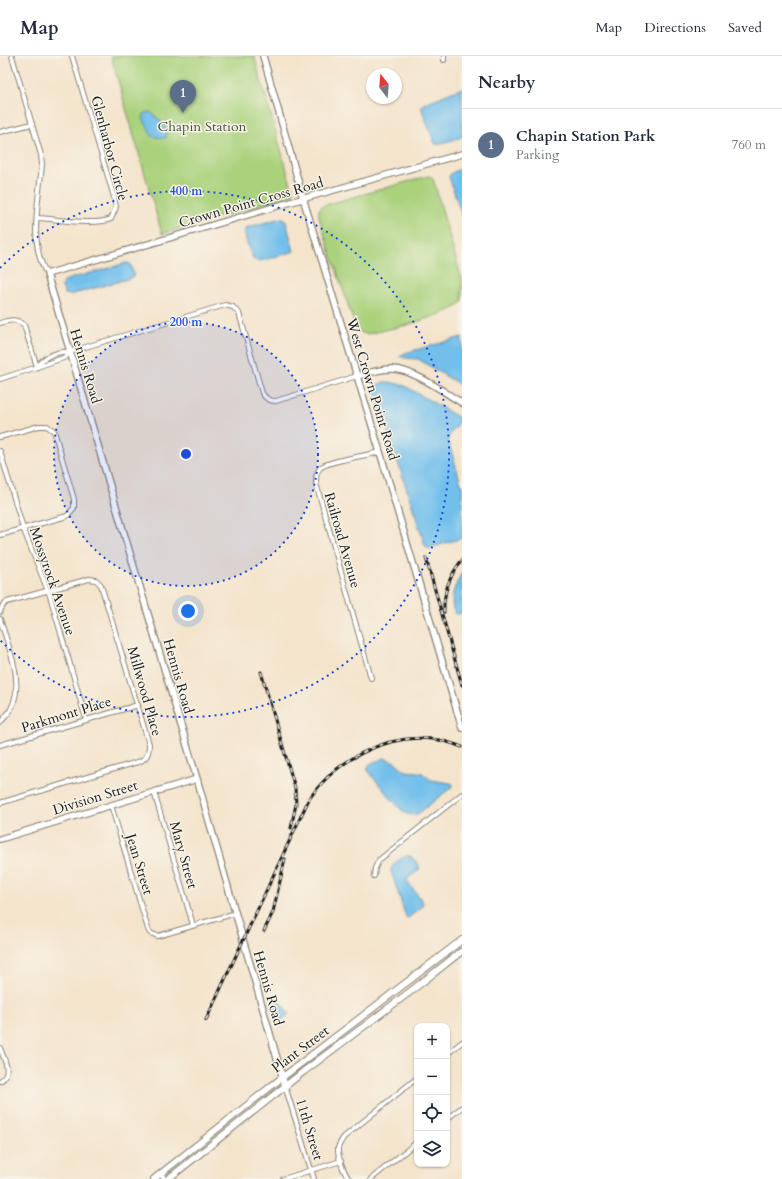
<!DOCTYPE html>
<html lang="en">
<head>
<meta charset="utf-8">
<style>
  :root { --surface:#fff; --page:#f2f2f3; --text:#1f2937; --muted:#747a83; --line:#e0e1e3; --accent:#d93025 }
  body { margin:0; font-family:Cardo,serif; background:var(--page); color:var(--text) }
  .controls { position:absolute; right:12px; bottom:12px; display:grid; overflow:hidden; border-radius:8px; box-shadow:0 1px 3px #0004 }
  .controls button { width:36px; height:36px; display:grid; place-items:center; padding:0; border:0; border-bottom:1px solid var(--line); background:var(--surface); color:var(--text); font:20px sans-serif }
  .compass { position:absolute; left:366px; top:12px; width:36px; height:36px; border-radius:50%; background:var(--surface); box-shadow:0 1px 3px #0004; rotate:344deg }
  .you { position:absolute; left:188px; top:555px; width:14px; height:14px; margin:-10px; border:3px solid #fff; border-radius:50%; background:#1a73e8; box-shadow:0 0 0 6px #1a73e833 }
  .badge { display:grid; place-items:center; width:26px; height:26px; border-radius:50%; background:var(--accent); color:#fff; font-size:13px; font-weight:700 }
  .pin { position:absolute; translate:-50% -33px; filter:drop-shadow(0 1px 2px #0008) }
  .pin::after { content:''; position:absolute; top:21px; width:14px; height:12px; background:inherit; clip-path:polygon(0 0,100% 0,50% 100%) }
  .list { margin:0; padding:0; list-style:none }
  h2 { display:flex; justify-content:space-between; align-items:center; height:52px; margin:0; padding:0 16px; font-size:17px }
  h2 small { font-size:13px; font-weight:400; color:var(--muted) }
  .list li { display:grid; grid-template-columns:26px 1fr auto; gap:12px; align-items:center; box-sizing:border-box; height:72px; padding:0 16px; border-top:1px solid var(--line) }
  .list b { display:block; font-size:15px; white-space:nowrap }
  .list p { margin:0; font-size:13px; white-space:nowrap; color:var(--muted) }
  .list em { font-size:13px; font-style:normal; color:var(--muted) }
  .icon { flex:none; width:22px; height:22px; fill:none; stroke:currentColor; stroke-width:2; stroke-linecap:round; stroke-linejoin:round }
  .map { position:relative; flex:none; width:462px; height:1123px; overflow:hidden }
  header { display:flex; align-items:center; gap:24px; box-sizing:border-box; height:56px; padding:0 20px; background:var(--surface); border-bottom:1px solid var(--line) }
  header strong { font-size:19px }
  nav { display:flex; gap:22px; margin-inline-start:auto; font-size:14px }
  main { display:flex }
  aside { flex:1; background:var(--surface) }
  .map>svg:first-child { display:block }
</style>
</head>
<body>
<header>
<strong>Map</strong>
<nav><a>Map</a><a>Directions</a><a>Saved</a></nav>
</header>
<main>
<div class="map">
<svg width="462" height="1123" viewBox="0 0 462 1123">
  <rect width="100%" height="100%" fill="#f7f3e8"/>
  <filter id="ink" filterUnits="userSpaceOnUse"><feTurbulence type="fractalNoise" baseFrequency=".025" numOctaves="2"/><feDisplacementMap in="SourceGraphic" scale="8" xChannelSelector="R" yChannelSelector="G"/><feConvolveMatrix kernelMatrix="1 2 1 2 8 2 1 2 1" color-interpolation-filters="sRGB"/></filter>
  <filter id="wash" filterUnits="userSpaceOnUse"><feTurbulence type="fractalNoise" baseFrequency=".012" numOctaves="4" result="noise"/><feDisplacementMap in="SourceGraphic" scale="16" xChannelSelector="R" yChannelSelector="G"/><feGaussianBlur stdDeviation="0.9" result="paint"/><feColorMatrix in="noise" values="0 0 0 0 0 0 0 0 0 0 0 0 0 0 0 0 0 1.4 0 .05"/><feComposite in="paint" operator="in"/></filter>
  <g filter="url(#wash)">
    <rect width="100%" height="100%" fill="#f4e4cc"/>
    <!-- green -->
    <g fill="#aad27d" stroke="#63774c">
      <polygon points="111,0 254,0 294,139 162,178"/>
      <polygon points="428,120 432,121 434,126 462,224 462,246 457,251 441,258 407,269 372,277 366,278 360,276 355,270 322,171 319,161 319,153 322,150 339,145"/>
    </g>
    <!-- water -->
    <g fill="#72bfec" stroke="#476e84">
      <polygon points="462,32 462,81 439,88 435,88 422,54 422,49 425,47"/>
      <path d="M150 56C157 61 170 71 166 82H161L152 80 143 62 145 57Z"/>
      <path d="M462 113V160L449 121C451 115 457 115 462 113Z"/>
      <path d="M281 162H284L286 166 294 195 292 196 260 205 254 204C250 198 243 178 245 172Z"/>
      <polygon points="127,207 130,208 134,219 131,222 70,239 65,238 62,231 63,226 69,223"/>
      <polygon points="462,281 462,330 418,303 405,302 399,300 405,297"/>
      <path d="M384 326H390L405 330 458 361 460 364C457 372 449 376 448 384L462 431V482L430 492H427L425 489 374 334 377 329Z"/>
      <path d="M462 516V557L457 558 454 557C449 538 455 532 462 516Z"/>
      <path d="M384 702 395 706 405 715 418 716 422 717 431 724 450 727 453 728V730L419 757C414 759 409 760 404 756 400 754 370 718 367 713L370 708Z"/>
      <path d="M407 800H411L419 809V814L407 823C408 829 419 839 423 847L422 851 408 862 406 861 391 815C392 806 400 803 407 800Z"/>
      <polygon points="276,941 289,958 278,967 270,947"/>
    </g>
  </g>
  <g filter="url(#ink)">
    <g fill="none" stroke-linecap="round" stroke-linejoin="round">
      <defs>
        <g id="street">
          <path d="M12 0 41 99 42 108C39 143 28 188 47 218"/>
          <polyline points="444,4 444,0"/>
          <polyline points="0,76 32,68"/>
          <path d="M37 162C58 163 93 170 111 163L116 151 114 141 72 0"/>
          <path d="M0 267C9 264 16 262 24 269L37 311 0 323"/>
          <path d="M37 311C43 300 58 295 69 296L225 249 233 251 239 257 262 337C266 343 269 345 276 345L357 320"/>
          <polyline points="37,311 66,301 69,296"/>
          <polyline points="0,381 39,370 47,370 54,375 74,443 74,452 67,460 0,479"/>
          <polyline points="0,395 23,472 50,540 86,663"/>
          <path d="M0 556 3 549 7 546 89 523 96 524 101 529 149 688C149 695 148 701 141 705L0 747"/>
          <path d="M0 563C8 591 26 627 10 655 7 659 3 663 0 667"/>
          <path d="M371 622 316 427C316 421 316 417 320 412 326 405 369 399 380 396"/>
          <polyline points="0,689 138,649"/>
          <polyline points="154,736 193,869"/>
          <polyline points="111,749 148,873 150,877 158,880 236,857"/>
          <polyline points="374,820 375,812 379,804 462,738"/>
          <path d="M0 992C4 1003 13 1018 0 1025"/>
          <polyline points="447,998 462,986"/>
          <polyline points="285,1030 314,1123"/>
          <polyline points="447,1063 462,1051"/>
          <polyline points="161,1118 165,1123"/>
          <polyline points="283,1123 341,1105"/>
          <path d="M349 1123C344 1117 337 1099 338 1092 339 1088 342 1084 344 1081L417 1022"/>
          <polyline points="371,1123 417,1086"/>
        </g>
        <g id="secondary">
          <polyline points="263,0 303,142 380,396 462,672"/>
          <path d="M357 320C369 317 381 312 393 313 414 314 444 336 462 347"/>
          <polyline points="0,783 197,723"/>
          <polyline points="285,1030 197,723 47,218 298,144 462,98"/>
        </g>
        <g id="primary">
          <polyline points="154,1123 279,1024 462,884"/>
          <polyline points="168,1123 303,1016 411,935 462,895"/>
        </g>
      </defs>
      <!-- street casing -->
      <use href="#street" stroke="#888074" stroke-width="6"/>
      <!-- secondary casing -->
      <use href="#secondary" stroke="#888074" stroke-width="8"/>
      <!-- primary casing -->
      <use href="#primary" stroke="#888074" stroke-width="8"/>
      <!-- street -->
      <use href="#street" stroke="#fff" stroke-width="4"/>
      <!-- secondary -->
      <use href="#secondary" stroke="#fff" stroke-width="5.5"/>
      <!-- primary -->
      <use href="#primary" stroke="#fff" stroke-width="6"/>
      <defs>
        <g id="rail">
          <polyline points="426,502 462,629"/>
          <path d="M444 556C443 536 450 519 462 504"/>
          <polyline points="261,616 295,732 296,748 291,772"/>
          <polyline points="264,875 273,856 285,803"/>
          <path d="M206 964 308 745C333 706 385 677 432 683 442 684 452 687 462 691"/>
        </g>
      </defs>
      <!-- rail casing -->
      <use href="#rail" stroke="#1c1c1c" stroke-width="3"/>
      <!-- rail -->
      <use href="#rail" stroke="#f7f3e8" stroke-width="1.5" stroke-dasharray="4.5" stroke-linecap="butt"/>
    </g>
  </g>
  <!-- distance rings -->
  <circle cx="186" cy="398" r="132" fill="#1d4ed8" fill-opacity=".12"/>
  <g fill="none" stroke="#1d4ed8" stroke-width="2" stroke-dasharray="2 4">
    <circle cx="186" cy="398" r="132"/>
    <path d="M0 212A263 263 0 1 1 0 584"/>
  </g>
  <g text-anchor="middle" stroke-width="3" stroke-linejoin="round" paint-order="stroke">
    <!-- park labels -->
    <g font-size="14" fill="#475339" stroke="#f7f3e8">
      <text x="202" y="75">Chapin Station</text>
    </g>
    <!-- street labels -->
    <g font-size="14" fill="#1c1c1c" stroke="#f7f3e8">
      <text transform="translate(110 92) rotate(75)" y="5">Glenharbor Circle</text>
      <text transform="translate(251 146) rotate(-16)" y="5">Crown Point Cross Road</text>
      <text transform="translate(86 310) rotate(73)" y="5">Hennis Road</text>
      <text transform="translate(373 333) rotate(73)" y="5">West Crown Point Road</text>
      <text transform="translate(343 484) rotate(74)" y="5">Railroad Avenue</text>
      <text transform="translate(53 525) rotate(71)" y="5">Mossyrock Avenue</text>
      <text transform="translate(179 620) rotate(74)" y="5">Hennis Road</text>
      <text transform="translate(145 635) rotate(74)" y="5">Millwood Place</text>
      <text transform="translate(66 658) rotate(-17)" y="5">Parkmont Place</text>
      <text transform="translate(95 741) rotate(-17)" y="5">Division Street</text>
      <text transform="translate(184 799) rotate(74)" y="5">Mary Street</text>
      <text transform="translate(140 808) rotate(73)" y="5">Jean Street</text>
      <text transform="translate(269 932) rotate(74)" y="5">Hennis Road</text>
      <text transform="translate(300 993) rotate(-37)" y="5">Plant Street</text>
      <text transform="translate(310 1073) rotate(73)" y="5">11th Street</text>
    </g>
  </g>
  <circle cx="186" cy="398" r="6" fill="#1d4ed8" stroke="#f7f3e8" stroke-width="2"/>
  <g font-size="12" text-anchor="middle" font-weight="bold" fill="#1d4ed8" stroke="#f7f3e8" stroke-width="3" stroke-linejoin="round" paint-order="stroke">
    <text x="186" y="139">400 m</text>
    <text x="186" y="270">200 m</text>
  </g>
</svg>
<div class="controls">
<button>+</button>
<button>−</button>
<button><svg class="icon" aria-label="locate" viewBox="0 0 24 24"><circle cx="12" cy="12" r="6"/><path d="M12 2v4M12 18v4M2 12h4M18 12h4"/></svg></button>
<button><svg class="icon" aria-label="layers" viewBox="0 0 24 24"><path d="M12 4l9 5-9 5-9-5zM3 14l9 5 9-5"/></svg></button>
</div>
<svg class="compass" viewBox="-18 -18 36 36"><path d="M0-13l5 13h-10z" fill="#e53935"/><path d="M0 13l5-13h-10z" fill="#747a83"/></svg>
<div class="you"></div>
<div class="pin badge" style="left:183px;top:57px;background:#5c6f8a">1</div>
</div>
<aside>
<h2>Nearby<small></small></h2>
<ul class="list">
<li><span class="badge" style="background:#5c6f8a">1</span><div><b>Chapin Station Park</b><p>Parking</p></div><em>760 m</em></li>
</ul>
</aside>
</main>
</body>
</html>
